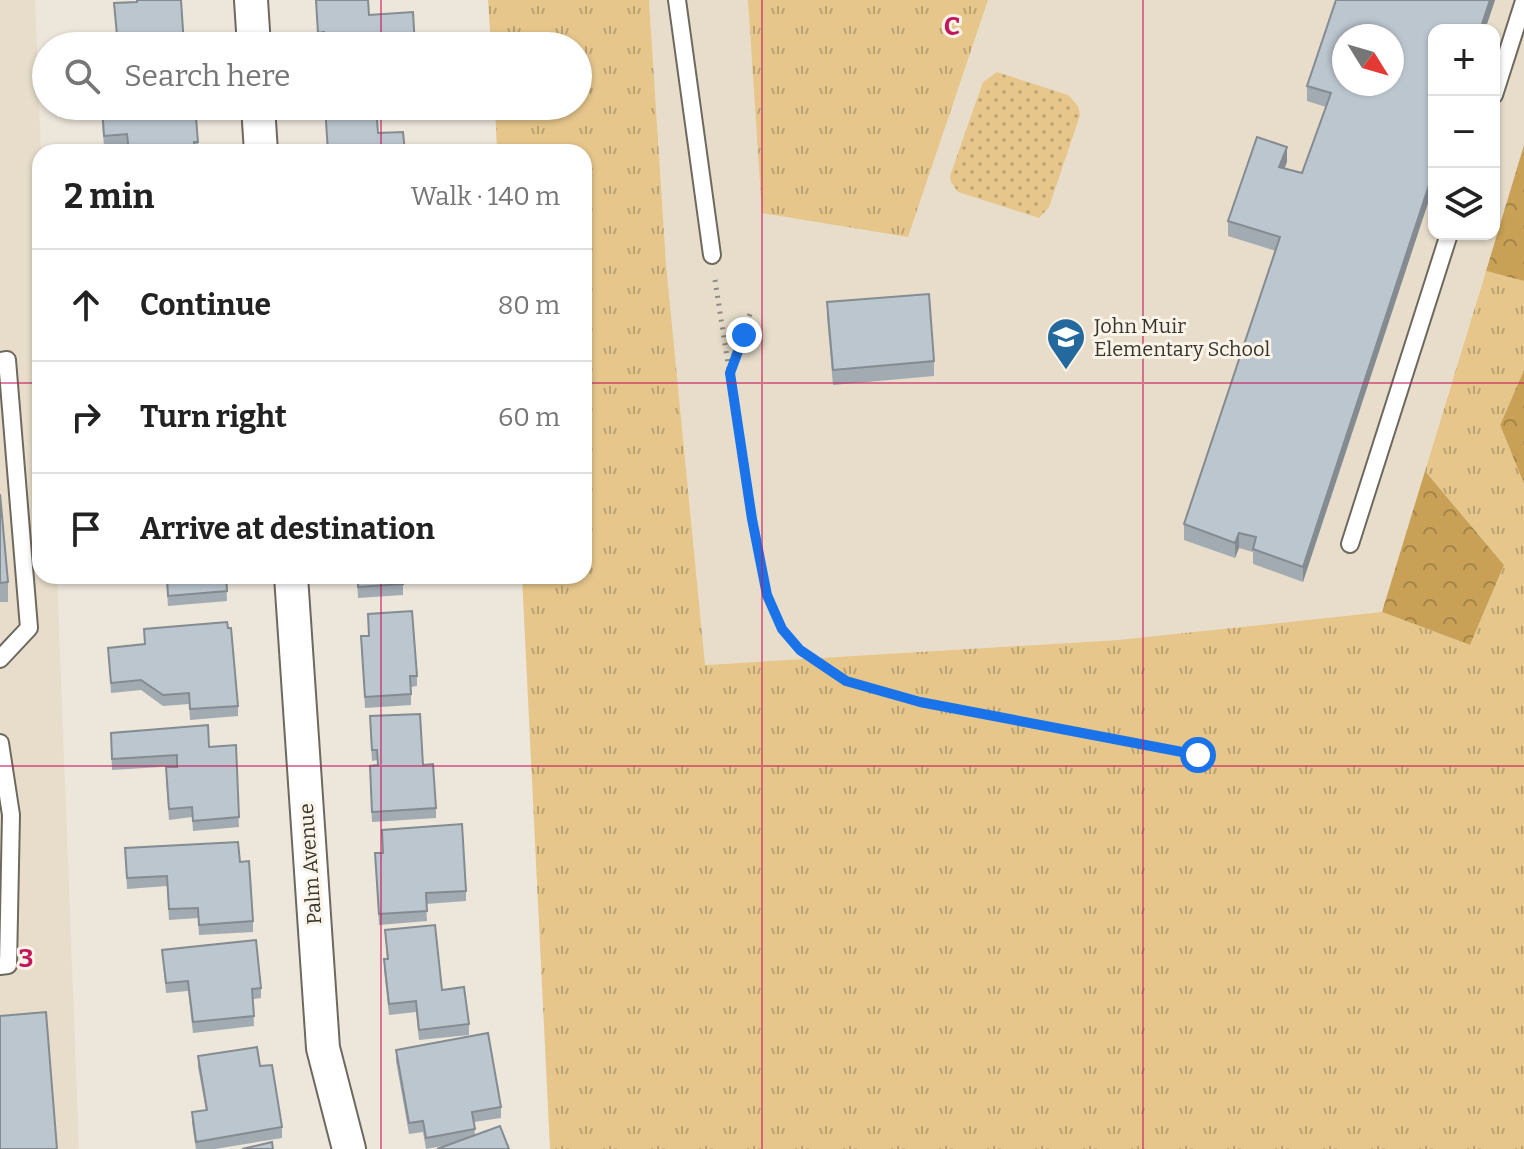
<!DOCTYPE html>
<html lang="en">
<head>
<meta charset="utf-8">
<style>
  :root { --surface:#fff; --page:#f2f2f2; --text:#222; --muted:#767676; --line:#e0e0e0 }
  body { margin:0; font-family:Bitter,serif; background:var(--page); color:var(--text) }
  .controls { position:absolute; right:24px; top:24px; display:grid; overflow:hidden; border-radius:16px; box-shadow:0 2px 6px #0004 }
  .controls button { width:72px; height:72px; display:grid; place-items:center; padding:0; border:0; border-bottom:2px solid var(--line); background:var(--surface); color:var(--text); font:40px sans-serif }
  .compass { position:absolute; left:1332px; top:24px; width:72px; height:72px; border-radius:50%; background:var(--surface); box-shadow:0 2px 6px #0004; rotate:127deg }
  .stop { position:absolute; width:24px; height:24px; margin:-18px; border:6px solid #1a73e8; border-radius:50%; background:#fff }
  .stop.end { background:#1a73e8; border-color:#fff; box-shadow:0 2px 8px #0008 }
  .list { margin:0; padding:0; list-style:none }
  h2 { display:flex; justify-content:space-between; align-items:center; height:104px; margin:0; padding:0 32px; font-size:34px }
  h2 small { font-size:26px; font-weight:400; color:var(--muted) }
  .list li { display:grid; grid-template-columns:52px 1fr auto; gap:24px; align-items:center; box-sizing:border-box; height:112px; padding:0 32px; border-top:2px solid var(--line) }
  .list b { display:block; font-size:30px; white-space:nowrap }
  .list em { font-size:26px; font-style:normal; color:var(--muted) }
  .icon { flex:none; width:44px; height:44px; fill:none; stroke:currentColor; stroke-width:2; stroke-linecap:round; stroke-linejoin:round }
  .map { position:relative; flex:none; width:1524px; height:1149px; overflow:hidden }
  .search { position:absolute; background:var(--surface); box-shadow:0 2px 6px #0004; left:32px; top:32px; width:560px; height:88px; display:flex; align-items:center; gap:20px; box-sizing:border-box; padding:0 28px; border-radius:44px; color:var(--muted); font-size:30px }
  .panel { position:absolute; background:var(--surface); box-shadow:0 2px 6px #0004; left:32px; top:144px; width:560px; height:440px; border-radius:24px }
  .map>svg:first-child { display:block }
</style>
</head>
<body>
<div class="map">
<svg width="1524" height="1149" viewBox="0 0 1524 1149">
  <defs>
    <pattern id="grass-tufts" width="24" height="20" patternUnits="userSpaceOnUse" patternTransform="scale(2)"><rect width="24" height="20" fill="#e6c68b"/><path d="M3 7l-1-3M5 7V3M7 7l1-3M15 17l-1-3M17 17v-4M19 17l1-3" fill="none" stroke="#bba272"/></pattern>
    <pattern id="forest-crowns" width="20" height="18" patternUnits="userSpaceOnUse" patternTransform="scale(2)"><rect width="20" height="18" fill="#c9a156"/><path d="M2 6a3 3 0 1 1 6 0M12 15a3 3 0 1 1 6 0" fill="none" stroke="#a48448"/></pattern>
    <pattern id="park-dots" width="8" height="8" patternUnits="userSpaceOnUse" patternTransform="scale(2)"><rect width="8" height="8" fill="#e6c68b"/><path d="M2 2h.1M6 6h.1" fill="none" stroke="#bba272" stroke-width="1.8" stroke-linecap="round"/></pattern>
  </defs>
  <rect width="100%" height="100%" fill="#ede6db"/>
  <!-- built -->
  <g fill="#e7ddca" fill-rule="evenodd">
    <polygon points="0,0 35,0 41,152 40,576 57,576 79,1149 0,1149"/>
    <path d="M649 0H1524V145L1382 612 1118 640 704 665 666 264ZM1434 30H1494V234H1434ZM1344 36H1392V84H1344Z"/>
  </g>
  <!-- grass -->
  <g fill="url(#grass-tufts)">
    <polygon points="488,0 649,0 666,264 705,665 1118,640 1382,612 1470,645 1504,565 1425,471 1486,271 1524,281 1524,370 1500,425 1524,484 1524,1149 550,1149 522,576 584,576 584,152 497,152 495,106 578,106 578,46 491,46"/>
    <polygon points="748,0 988,0 908,237 762,213"/>
  </g>
  <!-- forest -->
  <g fill="url(#forest-crowns)">
    <polygon points="1524,145 1524,281 1486,271"/>
    <polygon points="1524,370 1524,484 1500,425"/>
    <polygon points="1425,471 1504,565 1470,645 1382,612"/>
  </g>
  <!-- park -->
  <polygon fill="url(#park-dots)" points="997,72 1068,95 1078,106 1080,115 1049,207 1039,218 958,192 951,182 950,176 983,82"/>
  <g fill="none" stroke-linecap="round" stroke-linejoin="round">
    <defs>
      <g id="service">
        <polyline points="677,0 712,255"/>
        <polyline points="1494,95 1524,1"/>
        <polyline points="0,361 7,360 29,628 0,659"/>
        <polyline points="1350,544 1449,234"/>
        <polyline points="0,743 11,815 8,965 0,966"/>
      </g>
      <g id="minor">
        <polyline points="251,0 254,46"/>
        <polyline points="258,106 261,152"/>
        <polyline points="291,576 323,1048 349,1149"/>
      </g>
    </defs>
    <!-- service casing -->
    <use href="#service" stroke="#6e695f" stroke-width="20"/>
    <!-- minor casing -->
    <use href="#minor" stroke="#6e695f" stroke-width="36"/>
    <!-- path -->
    <g stroke="#8f8b83" stroke-width="5" stroke-dasharray="2 6" stroke-linecap="butt">
      <polyline points="715,280 752,519 767,595 782,629 800,650 846,681 920,702 1198,755"/>
      <polyline points="731,369 750,314"/>
    </g>
    <!-- service -->
    <use href="#service" stroke="#fff" stroke-width="16"/>
    <!-- minor -->
    <use href="#minor" stroke="#fff" stroke-width="32"/>
  </g>
  <!-- wall -->
  <g fill="#a2aab2">
    <polygon points="316,0 368,0 369,15 415,46 324,46 324,43 318,44"/>
    <polygon points="1495,0 1485,30 1434,30 1303,582 1253,564 1253,552 1239,548 1235,558 1184,540 1184,524 1276,251 1228,236 1228,221 1287,162 1284,168 1302,173 1326,107 1307,101 1307,86"/>
    <polygon points="101,106 198,142 198,152 128,152 127,145 104,147"/>
    <polygon points="827,302 934,361 934,376 833,385 827,317"/>
    <polygon points="0,494 8,582 8,602 0,602"/>
    <polygon points="142,576 226,576 227,601 168,606 166,577 143,579"/>
    <polygon points="357,576 403,576 403,595 358,598"/>
    <polygon points="368,614 417,676 417,686 411,687 411,705 365,708 361,636 368,636"/>
    <polygon points="144,629 238,706 238,716 190,720 189,704 163,706 141,690 111,693 108,648 144,644"/>
    <polygon points="370,727 423,765 436,808 436,818 372,822 370,776 378,765 377,760 372,761"/>
    <polygon points="111,743 209,747 236,745 239,827 193,831 192,817 169,820 166,778 177,766 112,770"/>
    <polygon points="382,830 466,891 466,901 426,904 427,921 379,925 375,853 383,853"/>
    <polygon points="125,848 240,862 253,921 253,932 199,935 198,918 169,920 167,886 127,889"/>
    <polygon points="385,930 442,990 469,1024 469,1035 419,1040 416,1012 389,1015 384,970 384,959 387,959"/>
    <polygon points="162,950 261,988 261,998 253,999 254,1026 193,1033 188,991 166,993"/>
    <polygon points="396,1050 501,1107 501,1118 474,1122 475,1135 448,1145 426,1149 423,1132 409,1134 396,1061"/>
    <polygon points="198,1056 260,1066 282,1127 282,1138 215,1149 196,1149 192,1123 192,1112 206,1110 198,1067"/>
  </g>
  <!-- shaded-wall -->
  <g fill="#848b91">
    <polygon points="1490,0 1495,0 1485,30 1480,30"/>
    <polygon points="1287,147 1287,162 1279,182 1279,167"/>
    <polygon points="1434,170 1434,185 1303,582 1303,567"/>
    <polygon points="1239,533 1239,548 1235,558 1235,543"/>
  </g>
  <!-- building -->
  <g fill="#bcc6cf" stroke="#848b91" stroke-width="2" fill-rule="evenodd">
    <polygon points="137,0 181,0 184,46 118,46 114,3 137,2"/>
    <polygon points="316,0 368,0 369,15 413,12 415,46 325,46 324,32 318,33"/>
    <path d="M1336 0H1490L1480 30H1434V170L1303 567 1253 549 1256 537 1239 533 1235 543 1184 524 1280 237 1228 221 1257 137 1287 147 1279 167 1302 173 1331 93 1307 86ZM1344 36H1392V84H1344Z"/>
    <polygon points="110,41 110,46 50,46 50,45"/>
    <polygon points="102,106 195,106 198,142 194,142 194,152 129,152 127,134 104,136"/>
    <polygon points="325,106 376,106 378,133 403,132 405,152 328,152"/>
    <polygon points="929,294 934,361 833,370 827,302"/>
    <polygon points="0,494 8,582 0,583"/>
    <polygon points="167,576 226,576 227,591 168,596"/>
    <polygon points="358,576 403,576 403,584 358,587"/>
    <polygon points="412,611 417,676 410,676 411,694 365,697 361,636 369,636 368,614"/>
    <polygon points="227,622 228,628 231,628 238,706 190,709 189,693 163,695 141,680 111,683 108,648 145,644 144,629"/>
    <polygon points="420,714 423,765 433,764 436,808 372,812 370,766 378,765 377,750 372,750 370,716"/>
    <polygon points="208,725 209,747 236,745 239,817 193,821 192,807 169,809 166,767 177,767 177,755 112,759 111,733"/>
    <polygon points="462,824 466,891 426,893 427,911 379,914 375,853 383,853 382,830"/>
    <polygon points="238,842 240,862 249,861 253,921 199,925 198,908 169,909 167,876 127,878 125,848"/>
    <polygon points="435,925 442,990 464,987 469,1024 419,1030 416,1001 389,1004 384,959 388,959 385,930"/>
    <polygon points="256,940 261,988 252,989 254,1016 193,1022 188,981 166,983 162,950"/>
    <polygon points="46,1012 57,1149 0,1149 0,1016"/>
    <polygon points="488,1033 501,1107 472,1112 475,1129 426,1138 423,1121 409,1123 396,1050"/>
    <polygon points="257,1047 260,1066 272,1065 282,1127 196,1142 192,1112 207,1110 198,1056"/>
    <polygon points="500,1126 509,1149 437,1149"/>
    <polygon points="272,1142 273,1149 242,1149"/>
  </g>
  <g fill="none" stroke-linecap="round" stroke-linejoin="round">
    <!-- route -->
    <polyline stroke="#1a73e8" stroke-width="10" points="744,335 730,373 752,519 767,595 782,629 800,650 846,681 920,702 1198,755"/>
  </g>
  <!-- grid -->
  <path fill="none" stroke="#c2185b" stroke-width="2" stroke-opacity="0.55" d="M381 0V46M762 0V1149M1143 0V1149M381 106V152M0 383H40M584 383H1524M381 576V1149M0 766H1524"/>
  <!-- icons -->
  <defs>
    <symbol id="school-pin" viewBox="-11 -11 22 30"><path d="M0 17L-7.5 6A9.5 9.5 0 1 1 7.5 6Z" fill="#23699d" stroke="#faf3e8"/><path d="M0-5L7-2L0 1L-7-2ZM-4 1L0 2.5L4 1V4Q0 6-4 4Z" fill="#fff"/></symbol>
  </defs>
  <g fill-rule="evenodd">
    <use href="#school-pin" x="1044" y="315" width="44" height="60"/>
  </g>
  <g text-anchor="middle" stroke-width="6" stroke-linejoin="round" paint-order="stroke">
    <!-- poi labels -->
    <g font-size="20" fill="#383531" stroke="#faf3e8" text-anchor="start">
      <text x="1094" y="333">John Muir<tspan x="1094" dy="23">Elementary School</tspan></text>
    </g>
    <!-- street labels -->
    <g font-size="20" fill="#383531" stroke="#faf3e8">
      <text transform="translate(310 864) rotate(-94)" y="7">Palm Avenue</text>
    </g>
  </g>
  <g font-size="26" text-anchor="middle" font-weight="bold" fill="#c2185b" stroke="#faf3e8" stroke-width="6" stroke-linejoin="round" paint-order="stroke">
    <text x="952" y="35">C</text>
    <text x="26" y="967">3</text>
  </g>
</svg>
<div class="controls">
<button>+</button>
<button>−</button>
<button><svg class="icon" aria-label="layers" viewBox="0 0 24 24"><path d="M12 4l9 5-9 5-9-5zM3 14l9 5 9-5"/></svg></button>
</div>
<svg class="compass" viewBox="-18 -18 36 36"><path d="M0-13l5 13h-10z" fill="#e53935"/><path d="M0 13l5-13h-10z" fill="#767676"/></svg>
<div class="stop" style="left:1198px;top:755px"></div>
<div class="stop end" style="left:744px;top:335px"></div>
<div class="search"><svg class="icon" aria-label="search" viewBox="0 0 24 24"><circle cx="10" cy="10" r="6"/><path d="M15 15l6 6"/></svg>Search here</div>
<section class="panel">
<h2>2 min<small>Walk · 140 m</small></h2>
<ul class="list">
<li><svg class="icon" aria-label="ahead" viewBox="0 0 24 24"><path d="M12 20V5M6 11l6-6 6 6"/></svg><div><b>Continue</b></div><em>80 m</em></li>
<li><svg class="icon" aria-label="right" viewBox="0 0 24 24"><path d="M7 20v-9h11M14 6l5 5-5 5"/></svg><div><b>Turn right</b></div><em>60 m</em></li>
<li><svg class="icon" aria-label="arrive" viewBox="0 0 24 24"><path d="M6 21V4h12l-3 4 3 4H6"/></svg><div><b>Arrive at destination</b></div></li>
</ul>
</section>
</div>
</body>
</html>
